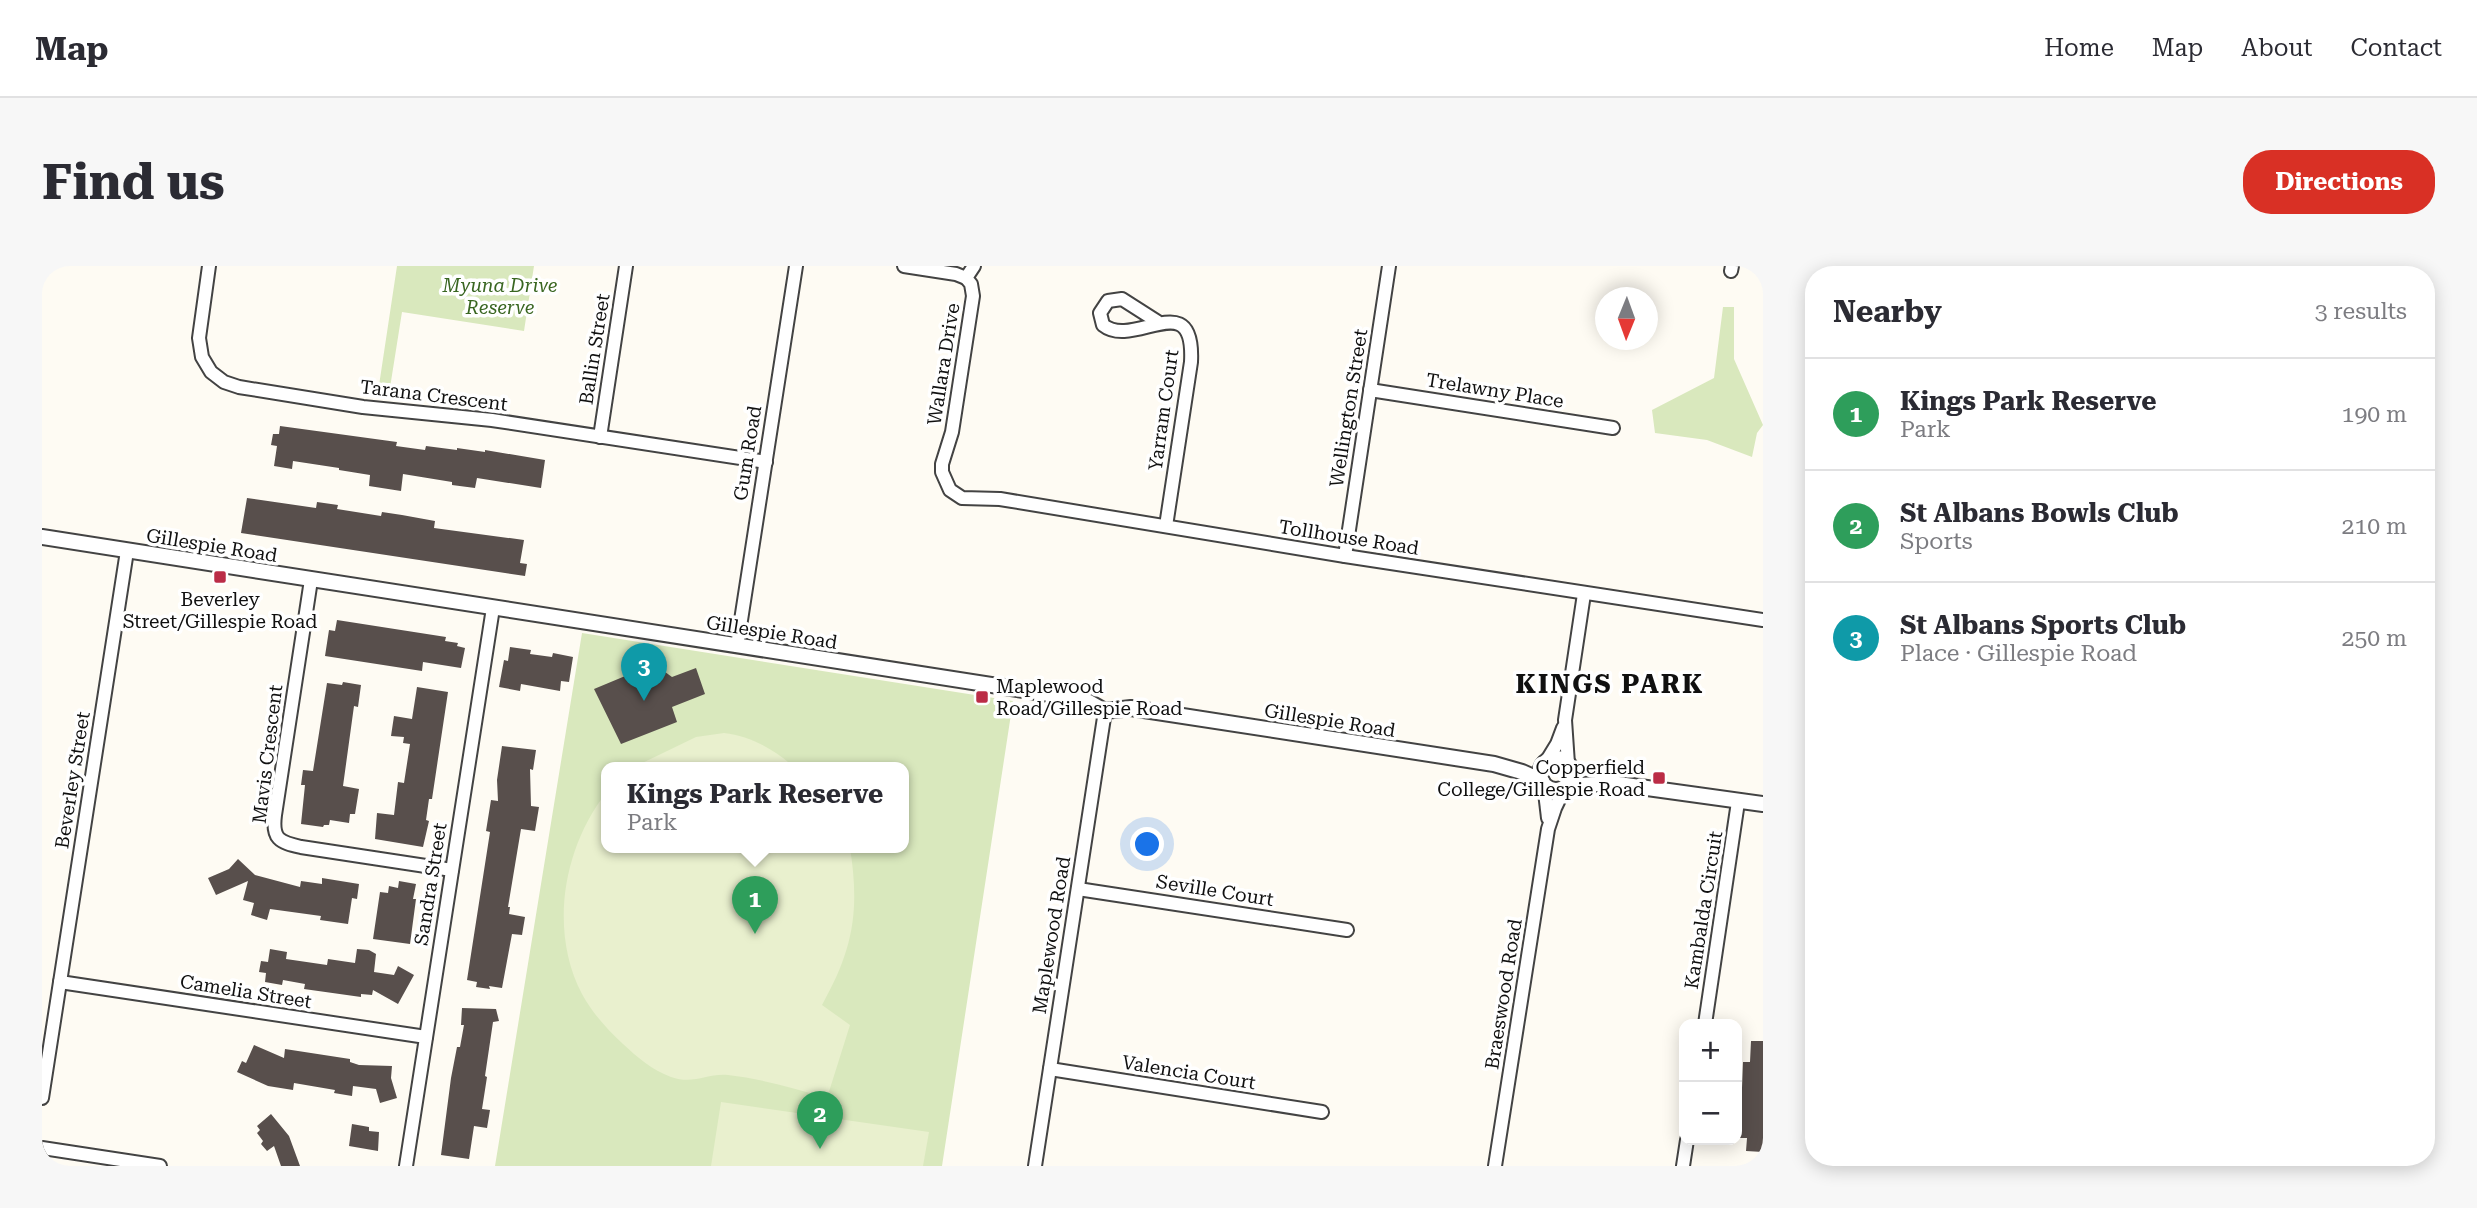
<!DOCTYPE html>
<html lang="en">
<head>
<meta charset="utf-8">
<style>
  :root { --surface:#fff; --page:#f7f7f7; --text:#2b2b33; --muted:#7c7c81; --line:#e1e1e2; --accent:#d93025 }
  body { margin:0; font-family:"Roboto Serif",serif; background:var(--page); color:var(--text) }
  .controls { position:absolute; right:21px; bottom:21px; display:grid; overflow:hidden; border-radius:14px; box-shadow:0 4px 18px #0003 }
  .controls button { width:63px; height:63px; display:grid; place-items:center; padding:0; border:0; border-bottom:2px solid var(--line); background:var(--surface); color:var(--text); font:35px sans-serif }
  .compass { position:absolute; left:1553px; top:21px; width:63px; height:63px; border-radius:50%; background:var(--surface); box-shadow:0 4px 18px #0003; rotate:181deg }
  .you { position:absolute; left:1106px; top:579px; width:24px; height:24px; margin:-18px; border:5px solid #fff; border-radius:50%; background:#1a73e8; box-shadow:0 0 0 10px #1a73e833 }
  .badge { display:grid; place-items:center; width:46px; height:46px; border-radius:50%; background:var(--accent); color:#fff; font-size:23px; font-weight:700 }
  .pin { position:absolute; translate:-50% -58px; filter:drop-shadow(0 2px 4px #0008) }
  .pin::after { content:''; position:absolute; top:37px; width:24px; height:21px; background:inherit; clip-path:polygon(0 0,100% 0,50% 100%) }
  .popup { position:absolute; left:559px; top:496px; width:308px; height:91px; box-sizing:border-box; display:grid; place-content:center; border-radius:14px; background:var(--surface); filter:drop-shadow(0 2px 5px #0005); font-size:23px; white-space:nowrap; color:var(--muted) }
  .popup b { font-size:26px; color:var(--text) }
  .popup::after { content:''; position:absolute; left:50%; top:100%; margin-left:-14px; border:14px solid transparent; border-top-color:var(--surface) }
  .list { margin:0; padding:0; list-style:none }
  h2 { display:flex; justify-content:space-between; align-items:center; height:91px; margin:0; padding:0 28px; font-size:30px }
  h2 small { font-size:23px; font-weight:400; color:var(--muted) }
  .list li { display:grid; grid-template-columns:46px 1fr auto; gap:21px; align-items:center; box-sizing:border-box; height:112px; padding:0 28px; border-top:2px solid var(--line) }
  .list b { display:block; font-size:26px; white-space:nowrap }
  .list p { margin:0; font-size:23px; white-space:nowrap; color:var(--muted) }
  .list em { font-size:23px; font-style:normal; color:var(--muted) }
  .map { position:relative; flex:none; width:1721px; height:900px; overflow:hidden; border-radius:28px }
  header { display:flex; align-items:center; gap:42px; box-sizing:border-box; height:98px; padding:0 35px; background:var(--surface); border-bottom:2px solid var(--line) }
  header strong { font-size:33px }
  nav { display:flex; gap:38px; margin-inline-start:auto; font-size:24px }
  .intro { display:flex; align-items:center; justify-content:space-between; box-sizing:border-box; height:168px; padding:0 42px }
  h1 { margin:0; font-size:49px }
  .button { padding:18px 32px; border-radius:28px; background:var(--accent); color:#fff; font-size:24px; font-weight:700 }
  main { display:flex; gap:42px; padding:0 42px }
  aside { flex:1; background:var(--surface); border-radius:28px; box-shadow:0 4px 18px #0003 }
  .map>svg:first-child { display:block }
</style>
</head>
<body>
<header>
<strong>Map</strong>
<nav><a>Home</a><a>Map</a><a>About</a><a>Contact</a></nav>
</header>
<div class="intro"><h1>Find us</h1><a class="button">Directions</a></div>
<main>
<div class="map">
<svg width="1721" height="900" viewBox="0 0 1721 900">
  <rect width="100%" height="100%" fill="#fefbf3"/>
  <!-- green -->
  <g fill="#d9e8bd" fill-rule="evenodd">
    <polygon points="355,0 492,0 482,65 360,46 347,128 336,126"/>
    <polygon points="1681,41 1692,41 1692,93 1721,159 1715,167 1710,191 1665,174 1613,167 1610,144 1672,112"/>
    <path d="M540 367 971 435 900 900H453ZM564 502H862V582H564Z"/>
  </g>
  <!-- pitch -->
  <g fill="#e9f0ce">
    <path d="M682 467C709 470 733 484 753 502H590L654 471Z"/>
    <path d="M564 527V582H808C818 645 811 684 780 739L808 759 785 832C752 822 720 813 686 809 665 807 652 819 629 811 610 804 595 791 581 778 565 763 551 748 540 728 507 665 521 582 564 527Z"/>
    <polygon points="679,836 887,866 881,900 669,900"/>
  </g>
  <!-- building -->
  <g fill="#584f4c">
    <polygon points="238,160 355,176 354,180 383,184 384,180 415,184 415,182 443,186 443,184 503,194 499,222 435,212 433,222 410,219 410,216 361,208 359,225 327,220 328,209 297,204 297,202 251,195 250,203 232,200 235,180 229,179 231,168 237,168"/>
    <polygon points="205,232 274,242 275,236 296,239 295,243 339,250 340,246 360,249 393,255 392,262 482,274 478,297 485,298 483,310 199,267"/>
    <polygon points="295,354 404,371 403,375 416,377 415,380 423,382 419,402 381,396 380,405 283,390 287,364 293,365"/>
    <polygon points="468,381 489,384 488,388 510,391 511,387 531,391 527,416 519,415 518,425 479,418 478,425 457,421 462,394 466,395"/>
    <polygon points="612,398 630,411 654,402 663,428 630,441 635,456 579,478 552,423"/>
    <polygon points="301,416 319,419 316,441 312,440 301,520 317,523 313,548 308,548 307,557 288,554 287,559 282,559 281,561 259,558 263,519 259,519 261,504 271,505 285,417 300,419"/>
    <polygon points="375,421 406,426 390,533 387,533 384,554 387,555 381,581 333,573 335,547 352,549 356,516 362,517 368,478 361,477 362,471 349,470 352,450 370,453"/>
    <polygon points="460,480 494,484 491,504 488,503 489,540 497,541 493,565 479,563 466,641 468,641 467,648 483,651 480,669 470,668 460,722 447,720 448,723 434,721 435,716 425,714 448,566 444,565 449,534 456,535 455,514"/>
    <polygon points="196,593 213,609 258,621 259,615 280,618 280,612 317,618 315,633 310,632 306,658 278,654 279,650 228,643 225,654 209,649 212,637 201,634 206,615 174,629 166,612 187,603"/>
    <polygon points="357,615 374,618 371,633 374,633 368,678 331,673 338,626 346,627 347,620 356,622"/>
    <polygon points="228,683 245,686 244,693 285,699 286,693 313,697 315,683 327,684 334,688 332,706 352,709 356,700 372,709 356,738 331,724 330,729 319,728 319,731 262,723 263,718 241,714 240,719 223,716 224,707 217,706 219,695 226,696"/>
    <polygon points="420,742 454,743 457,755 451,756 443,810 445,811 440,843 448,844 445,862 432,860 427,893 399,889 409,812 415,781 418,781 422,759 419,759"/>
    <polygon points="1709,775 1721,775 1721,886 1704,885 1705,872 1695,872 1695,847 1699,847 1701,796 1708,796"/>
    <polygon points="212,779 242,792 243,783 308,793 308,796 317,799 350,800 349,812 355,832 338,837 334,823 311,820 310,830 292,827 293,824 252,817 251,824 226,820 195,806 200,795 204,797"/>
    <polygon points="229,848 247,870 258,900 239,900 232,880 225,885 219,878 221,875 215,867 218,864 215,860"/>
    <polygon points="310,858 327,861 327,865 337,866 336,885 307,880"/>
  </g>
  <g fill="none" stroke-linecap="round" stroke-linejoin="round">
    <defs>
      <g id="minor">
        <polyline points="167,0 157,72 160,91 169,106 182,116 197,121 321,141 450,154 724,196"/>
        <polyline points="862,0 914,8 924,12"/>
        <polyline points="932,0 924,12 929,18 931,30 910,166 900,198 900,206 908,224 920,232 958,233 1303,290 1721,354"/>
        <polyline points="1689,5 1690,0"/>
        <path d="M1116 56 1080 33 1066 35 1058 47 1061 59C1092 84 1153 18 1149 96L1124 260"/>
        <polyline points="1328,124 1571,162"/>
        <polyline points="558,171 584,0"/>
        <polyline points="1303,290 1347,0"/>
        <path d="M269 314 233 549C230 573 237 576 259 581L410 604"/>
        <polyline points="695,380 754,0"/>
        <polyline points="1504,496 1515,478 1521,462"/>
        <polyline points="1526,498 1523,454 1542,328"/>
        <polyline points="1502,518 1506,552"/>
        <polyline points="1036,623 1305,664"/>
        <polyline points="18,716 384,771"/>
        <polyline points="1663,758 1696,536"/>
        <polyline points="1008,803 1280,846"/>
        <polyline points="0,832 85,285"/>
        <polyline points="0,882 118,900"/>
        <polyline points="364,900 451,342"/>
        <polyline points="993,900 1063,445"/>
        <polyline points="1453,900 1506,563 1513,542 1523,521"/>
        <polyline points="1641,900 1645,874"/>
      </g>
      <g id="tertiary">
        <polyline points="0,271 1033,432 1047,436 1063,445 1089,442 1452,498 1480,506 1500,515"/>
        <circle cx="1514" cy="508" r="16"/>
        <polyline points="1524,520 1569,517 1721,538"/>
      </g>
    </defs>
    <!-- minor casing -->
    <use href="#minor" stroke="#434343" stroke-width="16"/>
    <!-- tertiary casing -->
    <use href="#tertiary" stroke="#434343" stroke-width="18"/>
    <!-- minor -->
    <use href="#minor" stroke="#fff" stroke-width="12"/>
    <!-- tertiary -->
    <use href="#tertiary" stroke="#fff" stroke-width="14"/>
  </g>
  <!-- markers -->
  <g fill="#bb2c46" stroke="#fff" stroke-width="2.5">
    <rect x="171" y="304" width="14" height="14" rx="3.5"/>
    <rect x="933" y="424" width="14" height="14" rx="3.5"/>
    <rect x="1610" y="505" width="14" height="14" rx="3.5"/>
  </g>
  <g text-anchor="middle" stroke-width="7" stroke-linejoin="round" paint-order="stroke">
    <!-- park labels -->
    <g font-size="19" font-style="italic" fill="#396621" stroke="#fff">
      <text x="458" y="26">Myuna Drive<tspan x="458" dy="22">Reserve</tspan></text>
    </g>
    <!-- street labels -->
    <g font-size="19" fill="#101010" stroke="#fff">
      <text transform="translate(552 83) rotate(-81)" y="7">Ballin Street</text>
      <text transform="translate(901 98) rotate(-81)" y="7">Wallara Drive</text>
      <text transform="translate(1453 124) rotate(9)" y="7">Trelawny Place</text>
      <text transform="translate(392 129) rotate(7)" y="7">Tarana Crescent</text>
      <text transform="translate(1306 142) rotate(-81)" y="7">Wellington Street</text>
      <text transform="translate(1121 144) rotate(-82)" y="7">Yarram Court</text>
      <text transform="translate(705 187) rotate(-81)" y="7">Gum Road</text>
      <text transform="translate(1307 271) rotate(9)" y="7">Tollhouse Road</text>
      <text transform="translate(170 279) rotate(9)" y="7">Gillespie Road</text>
      <text transform="translate(730 366) rotate(9)" y="7">Gillespie Road</text>
      <text transform="translate(1288 454) rotate(9)" y="7">Gillespie Road</text>
      <text transform="translate(225 488) rotate(-83)" y="7">Mavis Crescent</text>
      <text transform="translate(30 514) rotate(-81)" y="7">Beverley Street</text>
      <text transform="translate(388 618) rotate(-81)" y="7">Sandra Street</text>
      <text transform="translate(1173 624) rotate(9)" y="7">Seville Court</text>
      <text transform="translate(1661 644) rotate(-81)" y="7">Kambalda Circuit</text>
      <text transform="translate(1009 669) rotate(-81)" y="7">Maplewood Road</text>
      <text transform="translate(204 725) rotate(9)" y="7">Camelia Street</text>
      <text transform="translate(1461 728) rotate(-81)" y="7">Braeswood Road</text>
      <text transform="translate(1147 806) rotate(9)" y="7">Valencia Court</text>
    </g>
    <!-- poi labels -->
    <g font-size="19" fill="#101010" stroke="#fff">
      <text x="178" y="340">Beverley<tspan x="178" dy="22">Street/Gillespie Road</tspan></text>
      <text x="954" y="427" text-anchor="start">Maplewood<tspan x="954" dy="22">Road/Gillespie Road</tspan></text>
      <text x="1603" y="508" text-anchor="end">Copperfield<tspan x="1603" dy="22">College/Gillespie Road</tspan></text>
    </g>
    <!-- district labels -->
    <g font-size="26" font-weight="bold" letter-spacing="2" fill="#101010" stroke="#fff">
      <text x="1568" y="427">KINGS PARK</text>
    </g>
  </g>
</svg>
<div class="controls">
<button>+</button>
<button>−</button>
</div>
<svg class="compass" viewBox="-18 -18 36 36"><path d="M0-13l5 13h-10z" fill="#e53935"/><path d="M0 13l5-13h-10z" fill="#7c7c81"/></svg>
<div class="you"></div>
<div class="pin badge" style="left:713px;top:668px;background:#2e9e5b">1</div>
<div class="popup"><b>Kings Park Reserve</b>Park</div>
<div class="pin badge" style="left:778px;top:883px;background:#2e9e5b">2</div>
<div class="pin badge" style="left:602px;top:435px;background:#0f9aa8">3</div>
</div>
<aside>
<h2>Nearby<small>3 results</small></h2>
<ul class="list">
<li><span class="badge" style="background:#2e9e5b">1</span><div><b>Kings Park Reserve</b><p>Park</p></div><em>190 m</em></li>
<li><span class="badge" style="background:#2e9e5b">2</span><div><b>St Albans Bowls Club</b><p>Sports</p></div><em>210 m</em></li>
<li><span class="badge" style="background:#0f9aa8">3</span><div><b>St Albans Sports Club</b><p>Place · Gillespie Road</p></div><em>250 m</em></li>
</ul>
</aside>
</main>
</body>
</html>
